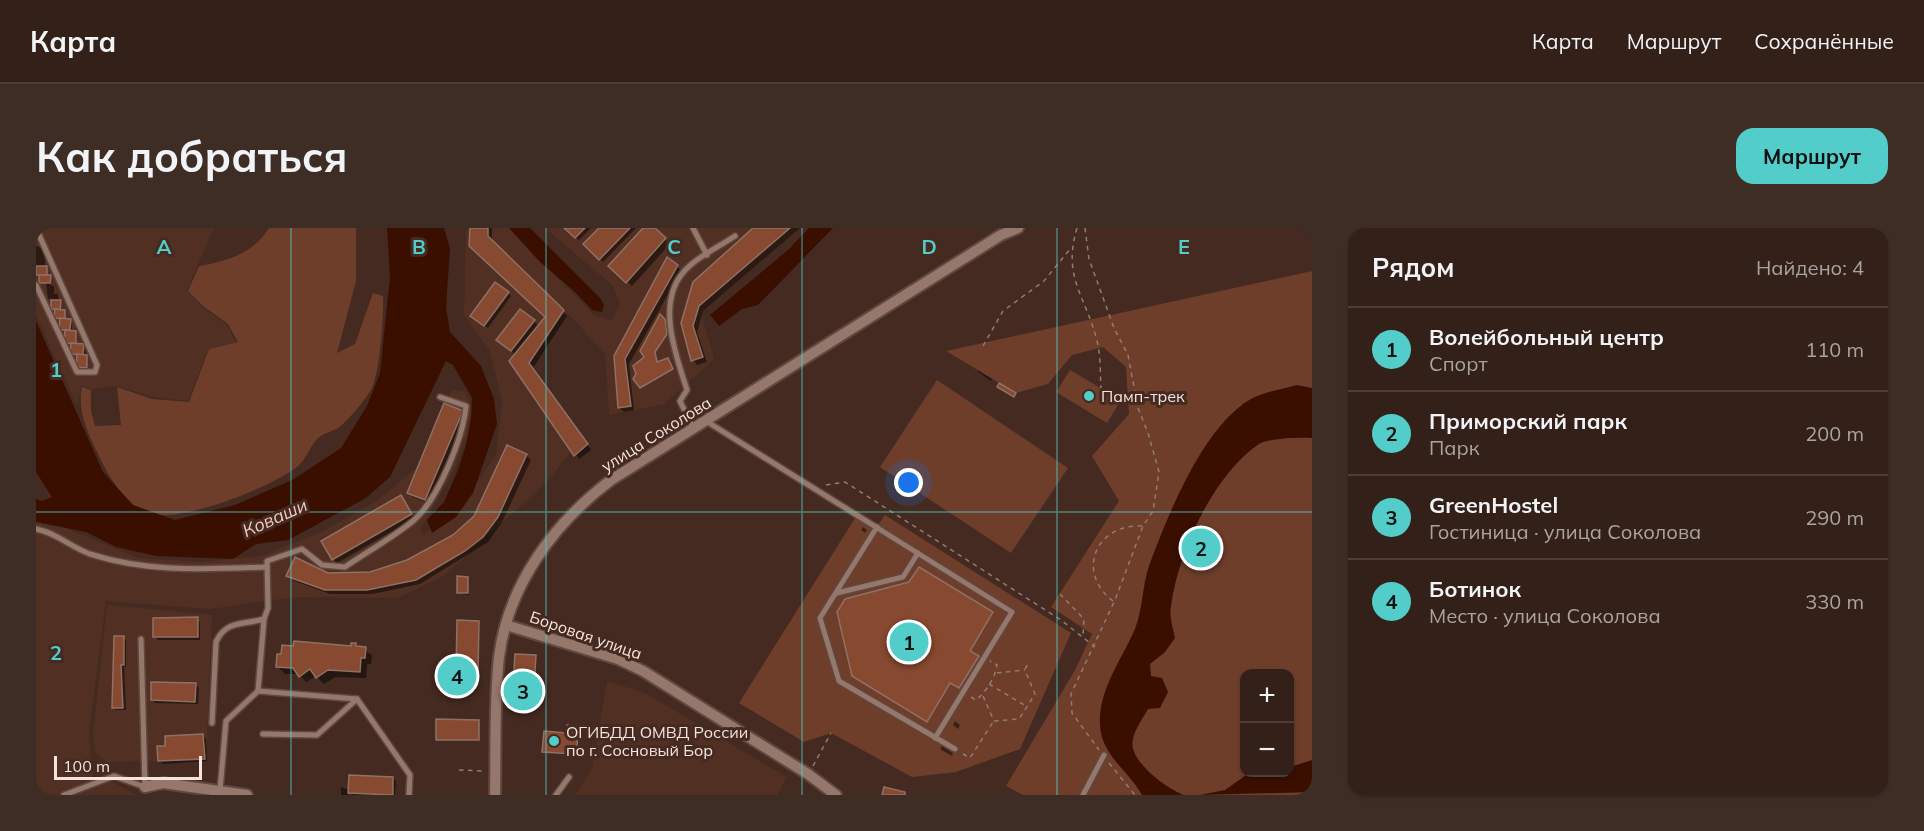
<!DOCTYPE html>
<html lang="ru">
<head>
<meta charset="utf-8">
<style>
  :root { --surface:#332018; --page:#3e2d25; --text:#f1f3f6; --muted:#a9a3a2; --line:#4e3e37; --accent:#53cdc9 }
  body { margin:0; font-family:Mulish,sans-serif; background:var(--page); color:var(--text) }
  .controls { position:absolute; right:18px; bottom:18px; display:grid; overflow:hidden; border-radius:12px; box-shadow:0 2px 4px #0004 }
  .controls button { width:54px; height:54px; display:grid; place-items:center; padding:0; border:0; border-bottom:2px solid var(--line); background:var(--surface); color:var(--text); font:30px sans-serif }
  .scale { position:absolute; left:18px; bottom:15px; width:148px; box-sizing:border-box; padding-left:6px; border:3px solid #f5e3dd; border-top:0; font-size:16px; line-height:21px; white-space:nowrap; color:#f5e3dd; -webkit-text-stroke:4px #442a20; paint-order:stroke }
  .you { position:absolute; left:873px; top:255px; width:21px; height:21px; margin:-15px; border:4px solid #fff; border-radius:50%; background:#1a73e8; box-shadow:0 0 0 9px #1a73e833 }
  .badge { display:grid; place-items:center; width:39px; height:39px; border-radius:50%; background:var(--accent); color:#111; font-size:20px; font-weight:700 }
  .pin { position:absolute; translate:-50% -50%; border:3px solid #fff; box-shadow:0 2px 6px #0006 }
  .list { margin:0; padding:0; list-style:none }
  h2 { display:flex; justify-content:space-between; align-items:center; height:78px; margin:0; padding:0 24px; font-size:26px }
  h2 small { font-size:20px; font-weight:400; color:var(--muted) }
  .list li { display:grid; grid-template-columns:39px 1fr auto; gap:18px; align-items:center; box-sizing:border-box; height:84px; padding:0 24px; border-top:2px solid var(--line) }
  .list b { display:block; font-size:22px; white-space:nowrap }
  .list p { margin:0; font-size:20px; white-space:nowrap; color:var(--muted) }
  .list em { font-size:20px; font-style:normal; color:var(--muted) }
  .map { position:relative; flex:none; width:1276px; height:567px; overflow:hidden; border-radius:18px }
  header { display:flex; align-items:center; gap:36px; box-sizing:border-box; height:84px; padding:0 30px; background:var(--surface); border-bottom:2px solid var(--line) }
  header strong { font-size:28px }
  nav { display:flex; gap:33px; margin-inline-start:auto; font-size:21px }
  .intro { display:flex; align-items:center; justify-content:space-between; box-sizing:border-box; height:144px; padding:0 36px }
  h1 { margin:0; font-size:42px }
  .button { padding:15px 27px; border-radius:18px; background:var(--accent); color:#111; font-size:21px; font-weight:700 }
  main { display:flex; gap:36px; padding:0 36px }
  aside { flex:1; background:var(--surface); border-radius:18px; box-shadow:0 2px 4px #0004 }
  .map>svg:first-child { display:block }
</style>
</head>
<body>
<header>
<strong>Карта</strong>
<nav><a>Карта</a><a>Маршрут</a><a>Сохранённые</a></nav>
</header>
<div class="intro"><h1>Как добраться</h1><a class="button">Маршрут</a></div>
<main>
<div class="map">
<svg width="1276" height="567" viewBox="0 0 1276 567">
  <rect width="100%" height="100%" fill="#442a20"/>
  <!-- built -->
  <g fill="#513023">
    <polygon points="0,0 178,0 151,62 166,79 191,97 200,114 172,121 152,173 116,169 81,158 56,161 45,158 41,178 0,87"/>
    <polygon points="430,0 473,0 558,87 576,92 584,76 577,58 509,0 764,0 665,85 678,131 628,176 573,187 569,125 530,84 485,130 543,214 510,255 407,348 362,370 259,369 175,381 70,373 53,504 57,552 21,567 0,567 0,288 102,330 166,334 225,328 286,304 339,274 383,238 416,162 429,163 439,188 417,245 384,302 388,306 423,281 460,227 466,173 454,123 428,87"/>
    <polygon points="71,377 176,387 170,532 71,534 59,525 57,507"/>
    <polygon points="571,453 609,465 751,549 741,567 539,567 556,541"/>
    <polygon points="75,553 100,567 39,567"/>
  </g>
  <!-- green -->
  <g fill="#6e3e2b" fill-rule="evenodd">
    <path d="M233 0H320V53L301 125 319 116 337 65 347 68C348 87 344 146 335 162 328 173 316 188 306 197 300 203 289 204 282 210 274 218 270 232 261 239 236 259 137 299 108 284 86 272 73 249 63 228 52 206 41 184 46 159L55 162V183L59 198 85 197 81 159 116 171 153 174 173 121 202 114 192 96 167 78 152 63 163 38C191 33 217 26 233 0Z"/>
    <path d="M1276 43V567H987L970 558 1039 442 1056 406 1015 379 1083 273 1056 228 1093 186 1090 139 1067 119 1036 127 1012 156 980 165 910 123ZM1208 446H1254V544H1208Z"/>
    <polygon points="1034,142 1085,172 1071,195 1020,164"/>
    <polygon points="901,152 1032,240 975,325 844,239"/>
    <polygon points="821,287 841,299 849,287 1035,405 984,521 920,544 876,549 795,505 768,514 703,475"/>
  </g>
  <!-- water -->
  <g fill="#3a0f00">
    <polygon points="351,0 408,0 414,20 410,80 414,104 445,138 458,171 461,196 437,265 420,289 396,305 391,292 408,274 422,242 430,217 435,189 436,170 417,137 410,133 354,249 330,270 252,312 220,316 197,331 120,328 80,319 50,304 0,294 0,271 6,273 16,269 0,244 0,93 67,244 97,277 139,292 199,277 258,251 305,220 331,178 344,145 354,49"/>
    <polygon points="473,0 494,0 564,70 568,77 566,84 556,82 539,64 504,34"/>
    <polygon points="773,0 797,0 722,77 706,81 683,98 674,87 752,22"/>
    <path d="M1261 157 1276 160V210C1265 209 1232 210 1223 216 1177 247 1142 325 1135 378 1133 388 1137 400 1139 410L1129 424 1114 436 1115 448 1126 450 1132 464 1124 480 1112 481C1107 490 1099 501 1097 511 1091 532 1131 561 1148 567H1106C1093 543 1066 528 1064 498 1062 462 1085 433 1099 401 1107 381 1106 358 1113 338 1131 289 1170 190 1221 168 1233 163 1248 161 1261 157Z"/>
    <polygon points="1276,532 1276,564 1164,567 1189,562 1213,545 1254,544 1254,539"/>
  </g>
  <!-- shadow -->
  <g fill="#0007">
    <polygon points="435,0 456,0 456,14 531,88 497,140 555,222 543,231 480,127 465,115 498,93 503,99 511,89"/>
    <polygon points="530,0 555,0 543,12"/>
    <polygon points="565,0 600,0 567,34 549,16"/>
    <polygon points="609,0 617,0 634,16 596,58 574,38"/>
    <polygon points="719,0 764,0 667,83 661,104 671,134 661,137 657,132 646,95"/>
    <polygon points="0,18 8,20 10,49 14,49 14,57 18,58 18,66 22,66 24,83 29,84 29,92 36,94 36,104 41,106 41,117 49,119 52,141 41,139 42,128 36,126 36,117 30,114 30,103 25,101 25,90 20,81 16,80 16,71 12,71 10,55 4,54 0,39"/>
    <polygon points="641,38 645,43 593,136 598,182 588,184 583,180 580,129"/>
    <polygon points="472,65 475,68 452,100 439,91"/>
    <polygon points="941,142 956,151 955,153 941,143"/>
    <polygon points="426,184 430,188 394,276 377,269 373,264"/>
    <polygon points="490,227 495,232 466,294 452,314 384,356 336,366 294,366 256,352 252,348 334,346 372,333 418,309 440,289"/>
    <polygon points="365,269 379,290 301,335 297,331"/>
    <polygon points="827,299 831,302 829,305 825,302"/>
    <polygon points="883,341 957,385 933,424 942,430 924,459 915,454 892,493 818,449 803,387 804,377 809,372 874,356"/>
    <polygon points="431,350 433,367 424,366 422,364"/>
    <polygon points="161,391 164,394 164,412 122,412 119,409"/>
    <polygon points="87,409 90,413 90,439 88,439 90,482 80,482 77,479"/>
    <polygon points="319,417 336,427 335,436 331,436 330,450 299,449 288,456 280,448 270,454 263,446 249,446 242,439"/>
    <polygon points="160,457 163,460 162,476 119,475 116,472"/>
    <polygon points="919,493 924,497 922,501 917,497"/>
    <polygon points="167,508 170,511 171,533 127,536 123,532"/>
    <polygon points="906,518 917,525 916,528 904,521"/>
    <polygon points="357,550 360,554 359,567 316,567 312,563 312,567 305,567 305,559 313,562"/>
  </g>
  <!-- building -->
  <g fill="#874930" stroke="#8f7065" stroke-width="1.5">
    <polygon points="434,0 452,0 452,8 528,82 493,135 552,216 538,228 473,133 509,89 433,18"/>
    <polygon points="528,0 549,0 539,10"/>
    <polygon points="563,0 594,0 563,32 547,16"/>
    <polygon points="607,0 619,0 630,10 590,55 572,38"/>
    <polygon points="717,0 754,0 663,78 657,98 667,129 655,133 645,95 657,54"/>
    <polygon points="631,29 642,37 589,131 595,178 582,180 578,128"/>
    <rect x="0" y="38" width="11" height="9"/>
    <polygon points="3,47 15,47 14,55 3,55"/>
    <polygon points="459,54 473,64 448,98 434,88"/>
    <polygon points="15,72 25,72 24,82 15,81"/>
    <polygon points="19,81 29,82 29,91 18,90"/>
    <polygon points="484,81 499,92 475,123 460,112"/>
    <polygon points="624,86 629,91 631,106 619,124 621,134 632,130 637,141 604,160 597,151 600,146 597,138 608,129 604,123"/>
    <polygon points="24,90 35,91 34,102 23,102"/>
    <polygon points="29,102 40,103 40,116 28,115"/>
    <polygon points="35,115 48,116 47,127 34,126"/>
    <polygon points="41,126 51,127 51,140 40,139"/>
    <polygon points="963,155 980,165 978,169 961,159"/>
    <polygon points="408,175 427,183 389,272 371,265"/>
    <polygon points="471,217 491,226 462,289 447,309 429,323 380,352 331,362 289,362 250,348 259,329 292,345 334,344 371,332 417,307 438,288"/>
    <polygon points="365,267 376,286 296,332 285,313"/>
    <polygon points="883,339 957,384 934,423 943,428 923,460 914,455 891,494 816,448 801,384 809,371 873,354"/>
    <polygon points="421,348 432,349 432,365 421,365"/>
    <polygon points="162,389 162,409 117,409 117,390"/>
    <polygon points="421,392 443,393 442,444 420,444"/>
    <polygon points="78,408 88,408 88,437 85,437 87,480 76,480"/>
    <polygon points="258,413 315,418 315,415 320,415 320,418 330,419 329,430 325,430 324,444 292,442 280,450 274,441 263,449 257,440 240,439 241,426 245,426 246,417 257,418"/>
    <polygon points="479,426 500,427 497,477 476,476"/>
    <polygon points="115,454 160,455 159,474 115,472"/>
    <polygon points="400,491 443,492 443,512 400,512"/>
    <polygon points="531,497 543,498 540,526 506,524 508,503 531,505"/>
    <polygon points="167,506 169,531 122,533 121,518 129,518 129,508"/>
    <polygon points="313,547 357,549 357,567 312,565"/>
    <polygon points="848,559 869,564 869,567 846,567"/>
  </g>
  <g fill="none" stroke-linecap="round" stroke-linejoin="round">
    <defs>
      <g id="service">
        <polyline points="657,0 671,27"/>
        <polyline points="0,57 41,144 59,144 61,137 0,0"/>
        <polyline points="670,193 976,384 899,510"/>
        <path d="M657 200 644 173 651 162C640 128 621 77 646 46 658 30 683 19 699 8"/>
        <polyline points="841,299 784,390 803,453 919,521"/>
        <path d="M0 301C21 305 34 319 54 326 113 345 170 341 231 339"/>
        <polyline points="801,365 867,349 882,325"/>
        <path d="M176 495 180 414C190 392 207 397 228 391"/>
        <polyline points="227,506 281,507 321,471"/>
        <polyline points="184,562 190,493 222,463"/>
        <polyline points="28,567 78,548 109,559 105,411"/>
        <path d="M373 567 374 547 321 471 222 463 228 391 232 380 231 333 266 321 286 337 309 339C331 324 356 310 377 293 402 272 427 210 430 178L404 169"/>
        <polyline points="520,567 533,549"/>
        <polyline points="1047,567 1068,527"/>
      </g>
      <g id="minor">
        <polyline points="470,397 582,431 607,443 772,546 800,567"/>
        <polyline points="109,559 127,555 211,567"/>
        <path d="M459 567C460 522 458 474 463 429 472 357 518 295 575 252L965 7 982 0"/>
      </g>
    </defs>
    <!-- service casing -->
    <use href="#service" stroke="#5e4840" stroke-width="8"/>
    <!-- minor casing -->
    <use href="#minor" stroke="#5e4840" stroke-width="14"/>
    <!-- path -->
    <g stroke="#917b72" stroke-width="1.5" stroke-dasharray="4.5 4.5" stroke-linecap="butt">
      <path d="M1041 0C1026 50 1050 68 1061 113 1065 128 1064 145 1065 160"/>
      <polyline points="1049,0 1053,31 1078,100 1092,127 1102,180 1112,205 1123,244 1117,283 1107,298 1079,372 1035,466 1036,485 1063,522"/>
      <polyline points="947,118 967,83 1008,53 1034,21"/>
      <polyline points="790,257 809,254 1025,392 1059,419"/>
      <polyline points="1024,366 1048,391 1047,408"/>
      <path d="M1077 373C1039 344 1060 295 1107 298"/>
      <polyline points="989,441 993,434"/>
      <polyline points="961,445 989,442"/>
      <polyline points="953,456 990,478"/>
      <polyline points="947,468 958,493"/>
      <path d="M935 469 940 472C950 464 959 450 961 437L954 433"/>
      <polyline points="958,493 983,491 999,466 989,442"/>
      <polyline points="927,526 934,530 957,494"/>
      <polyline points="1073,535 1099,567"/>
      <polyline points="777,538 795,505"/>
      <polyline points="423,542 448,543"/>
    </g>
    <!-- service -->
    <use href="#service" stroke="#96776b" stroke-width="5"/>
    <!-- minor -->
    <use href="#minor" stroke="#96776b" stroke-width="10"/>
  </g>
  <!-- grid -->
  <path fill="none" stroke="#53cdc9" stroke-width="1.5" stroke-opacity="0.55" d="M255 0V567M510 0V567M766 0V567M1021 0V567M0 284H1276"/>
  <!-- markers -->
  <g fill="#53cdc9" stroke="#442a20" stroke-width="2">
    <circle cx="1053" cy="168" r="6"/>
    <circle cx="518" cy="513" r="6"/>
  </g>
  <g text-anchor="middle" stroke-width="6" stroke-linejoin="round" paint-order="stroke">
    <!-- poi labels -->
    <g font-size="16" fill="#f5e3dd" stroke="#442a20" text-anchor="start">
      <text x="1065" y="174">Памп-трек</text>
      <text x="530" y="510">ОГИБДД ОМВД России<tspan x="530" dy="18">по г. Сосновый Бор</tspan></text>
    </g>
    <!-- street labels -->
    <g font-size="16" fill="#f5e3dd" stroke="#442a20">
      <text transform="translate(620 206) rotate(-32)" y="6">улица Соколова</text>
      <text transform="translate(550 407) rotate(19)" y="6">Боровая улица</text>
    </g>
    <!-- water labels -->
    <g font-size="18" font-style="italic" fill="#f4ccbd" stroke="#442a20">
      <text transform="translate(239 290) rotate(-24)" y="6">Коваши</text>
    </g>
  </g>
  <g font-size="20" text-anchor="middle" font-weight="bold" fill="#53cdc9" stroke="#442a20" stroke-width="6" stroke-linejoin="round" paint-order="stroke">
    <text x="128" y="26">A</text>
    <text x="383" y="26">B</text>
    <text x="638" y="26">C</text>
    <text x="893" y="26">D</text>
    <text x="1148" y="26">E</text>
    <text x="20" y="149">1</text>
    <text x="20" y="432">2</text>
  </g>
</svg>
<div class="controls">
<button>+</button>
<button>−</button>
</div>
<div class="scale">100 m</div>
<div class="you"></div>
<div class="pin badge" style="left:873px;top:414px">1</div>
<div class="pin badge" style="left:1165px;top:320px">2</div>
<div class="pin badge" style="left:487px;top:463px">3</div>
<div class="pin badge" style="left:421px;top:448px">4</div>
</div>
<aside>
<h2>Рядом<small>Найдено: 4</small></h2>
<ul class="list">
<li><span class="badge">1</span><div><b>Волейбольный центр</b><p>Спорт</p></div><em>110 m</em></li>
<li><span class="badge">2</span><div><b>Приморский парк</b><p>Парк</p></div><em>200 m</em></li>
<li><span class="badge">3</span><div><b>GreenHostel</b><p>Гостиница · улица Соколова</p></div><em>290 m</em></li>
<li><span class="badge">4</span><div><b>Ботинок</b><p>Место · улица Соколова</p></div><em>330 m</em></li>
</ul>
</aside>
</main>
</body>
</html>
